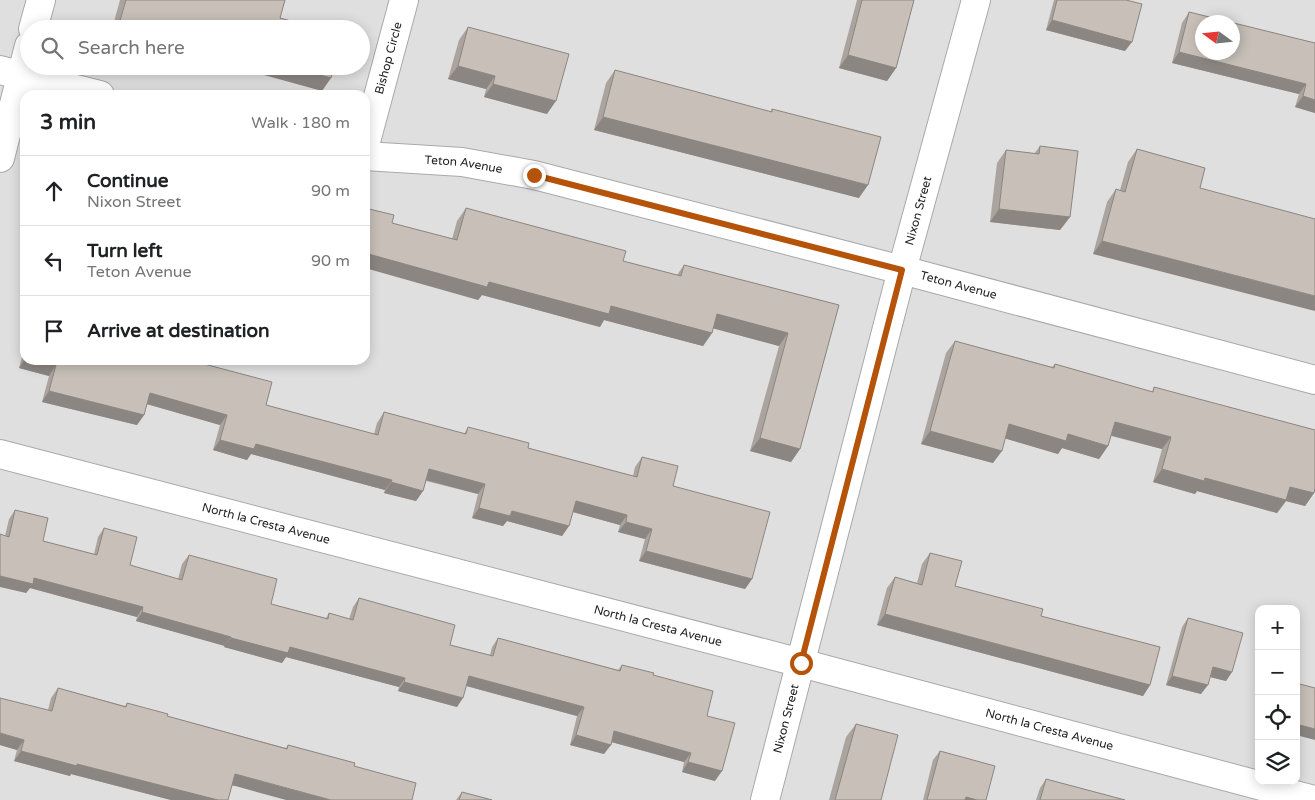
<!DOCTYPE html>
<html lang="en">
<head>
<meta charset="utf-8">
<style>
  :root { --surface:#fff; --page:#f2f2f2; --text:#202124; --muted:#757577; --line:#e0e0e0 }
  body { margin:0; font-family:"Varela Round",sans-serif; background:var(--page); color:var(--text) }
  .controls { position:absolute; right:15px; bottom:15px; display:grid; overflow:hidden; border-radius:10px; box-shadow:0 2px 12px #0003 }
  .controls button { width:45px; height:45px; display:grid; place-items:center; padding:0; border:0; border-bottom:1px solid var(--line); background:var(--surface); color:var(--text); font:25px sans-serif }
  .compass { position:absolute; left:1195px; top:15px; width:45px; height:45px; border-radius:50%; background:var(--surface); box-shadow:0 2px 12px #0003; rotate:285deg }
  .stop { position:absolute; width:15px; height:15px; margin:-11px; border:4px solid #b45309; border-radius:50%; background:#fff }
  .stop.end { background:#b45309; border-color:#fff; box-shadow:0 1px 5px #0008 }
  .list { margin:0; padding:0; list-style:none }
  h2 { display:flex; justify-content:space-between; align-items:center; height:65px; margin:0; padding:0 20px; font-size:21px }
  h2 small { font-size:16px; font-weight:400; color:var(--muted) }
  .list li { display:grid; grid-template-columns:32px 1fr auto; gap:15px; align-items:center; box-sizing:border-box; height:70px; padding:0 20px; border-top:1px solid var(--line) }
  .list b { display:block; font-size:19px; white-space:nowrap }
  .list p { margin:0; font-size:16px; white-space:nowrap; color:var(--muted) }
  .list em { font-size:16px; font-style:normal; color:var(--muted) }
  .icon { flex:none; width:28px; height:28px; fill:none; stroke:currentColor; stroke-width:2; stroke-linecap:round; stroke-linejoin:round }
  .map { position:relative; flex:none; width:1315px; height:800px; overflow:hidden }
  .search { position:absolute; background:var(--surface); box-shadow:0 2px 12px #0003; left:20px; top:20px; width:350px; height:55px; display:flex; align-items:center; gap:12px; box-sizing:border-box; padding:0 18px; border-radius:28px; color:var(--muted); font-size:19px }
  .panel { position:absolute; background:var(--surface); box-shadow:0 2px 12px #0003; left:20px; top:90px; width:350px; height:275px; border-radius:15px }
  .map>svg:first-child { display:block }
</style>
</head>
<body>
<div class="map">
<svg width="1315" height="800" viewBox="0 0 1315 800">
  <rect width="100%" height="100%" fill="#f2efe9"/>
  <!-- residential -->
  <path fill="#e0dfdf" fill-rule="evenodd" d="M0 0H1315V800H0ZM1202 22H1232V52H1202ZM29 29H361V66H29ZM25 95H365V360H25ZM1259 609H1296V781H1259Z"/>
  <g fill="none" stroke-linecap="round" stroke-linejoin="round">
    <defs>
      <g id="street">
        <polyline points="33,29 41,0"/>
        <polyline points="0,70 100,95"/>
        <path id="s1" d="M365 145 404 0"/>
        <path id="s2" d="M365 156 462 162 534 175 902 270 1315 380"/>
        <polyline points="0,158 29,46"/>
        <path id="s3" d="M0 454 801 663 1314 800"/>
        <path id="s4" d="M765 800 902 270 976 0"/>
      </g>
    </defs>
    <!-- street casing -->
    <use href="#street" stroke="#a9a9a9" stroke-width="30"/>
    <!-- street -->
    <use href="#street" stroke="#fff" stroke-width="28"/>
  </g>
  <!-- wall -->
  <g fill="#aba49e">
    <polygon points="120,0 285,0 280,18 319,29 112,29"/>
    <polygon points="857,0 914,0 896,68 887,81 839,68"/>
    <polygon points="1054,0 1126,0 1125,51 1046,30"/>
    <polygon points="1189,12 1315,43 1315,113 1295,107 1299,94 1172,63 1182,23"/>
    <polygon points="468,27 547,114 484,97 486,89 448,79 459,40"/>
    <polygon points="615,70 770,112 772,109 859,198 594,130 606,83"/>
    <polygon points="1040,146 1070,217 1060,230 990,222 997,163 1006,150 1034,154"/>
    <polygon points="1137,149 1205,168 1093,254 1107,202 1116,189 1120,190 1128,162"/>
    <polygon points="466,208 623,261 677,275 684,265 839,305 800,449 791,462 750,451 779,346 713,328 712,333 703,346 604,320 600,327 482,295 478,300 392,223 452,239 457,221"/>
    <polygon points="955,341 1052,367 1055,364 1152,392 1154,387 1314,493 1305,506 1286,501 1277,513 1197,491 1195,494 1153,482 1162,449 1111,436 1108,446 1099,459 1062,448 1058,454 1005,438 993,463 921,444 946,353"/>
    <polygon points="25,346 25,360 266,405 374,434 377,423 384,412 464,434 468,427 528,448 633,476 635,467 642,457 673,486 752,579 745,589 639,561 645,539 618,532 620,525 573,512 569,526 562,536 507,521 503,526 472,518 478,494 426,481 423,491 416,501 384,493 385,490 251,454 247,460 213,450 220,425 147,404 144,415 137,425 42,402 49,376 19,368"/>
    <polygon points="15,510 43,541 94,554 98,537 104,528 130,565 178,579 182,564 189,555 271,604 326,618 329,613 349,619 353,607 359,598 450,645 490,655 492,647 498,638 618,670 622,665 653,675 707,716 715,781 682,772 684,762 611,742 604,754 570,745 577,716 466,686 457,707 398,691 399,687 286,657 282,663 224,647 225,646 136,621 137,617 30,588 26,593 5,536 9,519"/>
    <polygon points="930,553 955,586 1150,685 1143,696 877,625 887,588 895,577 917,583 922,564"/>
    <polygon points="1188,618 1232,672 1226,681 1210,677 1201,694 1166,685 1182,627"/>
    <polygon points="58,688 125,706 127,703 167,716 286,748 288,745 355,763 232,786 228,800 171,800 71,774 70,776 14,761 17,750 0,745 48,710 51,698"/>
    <polygon points="856,724 881,800 829,800 846,737"/>
    <polygon points="940,751 986,800 923,800 933,760"/>
    <polygon points="1046,779 1125,800 1036,800 1040,788"/>
    <polygon points="462,792 492,800 456,800"/>
  </g>
  <!-- shaded-wall -->
  <g fill="#8b8681">
    <polygon points="1052,20 1132,42 1125,51 1046,30"/>
    <polygon points="119,24 137,29 116,29"/>
    <polygon points="1179,52 1306,84 1299,94 1172,63"/>
    <polygon points="848,55 896,68 887,81 839,68"/>
    <polygon points="231,66 289,66 331,78 322,91"/>
    <polygon points="458,66 495,76 486,89 448,79"/>
    <polygon points="493,84 556,101 547,114 484,97"/>
    <polygon points="1303,96 1315,100 1315,113 1295,107"/>
    <polygon points="603,117 868,185 859,198 594,130"/>
    <polygon points="999,209 1070,217 1060,230 990,222"/>
    <polygon points="1102,241 1315,296 1315,311 1093,254"/>
    <polygon points="365,253 489,282 611,306 712,333 703,346 604,320 600,327 482,295 478,300 365,268"/>
    <polygon points="717,314 788,333 779,346 708,327"/>
    <polygon points="25,359 25,360 36,360 56,365 49,376 19,368"/>
    <polygon points="49,391 144,415 137,425 42,402"/>
    <polygon points="150,393 227,415 220,425 143,403"/>
    <polygon points="1115,422 1171,437 1162,449 1106,434"/>
    <polygon points="1009,424 1068,434 1108,446 1099,459 1062,448 1058,454 1000,437"/>
    <polygon points="930,431 1002,451 993,463 921,444"/>
    <polygon points="760,438 800,449 791,462 750,451"/>
    <polygon points="220,440 256,444 392,480 385,490 251,454 247,460 213,450"/>
    <polygon points="429,469 485,484 478,494 422,479"/>
    <polygon points="1162,469 1205,478 1290,487 1314,493 1305,506 1286,501 1277,513 1197,491 1195,494 1153,482"/>
    <polygon points="391,482 423,491 416,501 384,493"/>
    <polygon points="576,501 627,515 620,525 569,511"/>
    <polygon points="479,508 512,511 569,526 562,536 507,521 503,526 472,518"/>
    <polygon points="626,522 652,529 645,539 618,532"/>
    <polygon points="646,551 752,579 745,589 639,561"/>
    <polygon points="0,576 34,578 143,607 137,617 30,588 26,593 0,587"/>
    <polygon points="142,612 231,637 225,646 136,621"/>
    <polygon points="885,614 1150,685 1143,696 877,625"/>
    <polygon points="231,638 290,647 405,678 399,687 286,657 282,663 224,647"/>
    <polygon points="1213,667 1232,672 1226,681 1206,676"/>
    <polygon points="469,676 584,707 577,716 463,685"/>
    <polygon points="1172,676 1208,685 1201,694 1166,685"/>
    <polygon points="404,682 463,698 457,707 398,691"/>
    <polygon points="1296,724 1315,729 1315,740 1296,735"/>
    <polygon points="614,731 691,753 684,762 608,741"/>
    <polygon points="0,733 24,740 17,750 0,745"/>
    <polygon points="576,735 611,745 604,754 570,745"/>
    <polygon points="21,751 77,764 218,800 171,800 71,774 70,776 14,761"/>
    <polygon points="688,762 722,771 715,781 682,772"/>
    <polygon points="235,774 331,800 286,800 228,784"/>
    <polygon points="966,797 977,800 964,800"/>
  </g>
  <!-- building -->
  <g fill="#c7bfb8" stroke="#8b8681" fill-rule="evenodd">
    <polygon points="126,0 285,0 280,18 319,29 137,29 119,24"/>
    <polygon points="862,0 914,0 896,68 848,55"/>
    <polygon points="1057,0 1126,0 1142,4 1132,42 1052,20"/>
    <path d="M1189 12 1315 43V100L1303 96 1306 84 1179 52ZM1202 22H1232V52H1202Z"/>
    <polygon points="468,27 569,54 556,101 493,84 495,76 458,66"/>
    <polygon points="289,66 334,66 331,78"/>
    <polygon points="615,70 772,112 772,109 881,137 868,185 603,117"/>
    <polygon points="1040,146 1078,151 1070,217 999,209 1006,150 1039,154"/>
    <polygon points="1137,149 1205,168 1200,188 1315,219 1315,296 1102,241 1116,189 1125,192"/>
    <polygon points="365,208 394,215 392,223 457,240 466,208 626,251 623,261 681,276 684,265 839,305 800,449 760,438 788,333 717,314 712,333 611,306 609,314 489,282 487,287 365,253"/>
    <polygon points="955,341 1054,368 1055,364 1153,392 1154,387 1315,430 1315,488 1314,493 1290,487 1286,500 1205,478 1204,481 1162,469 1171,437 1115,422 1108,446 1068,434 1066,441 1009,424 1002,451 930,431"/>
    <polygon points="36,360 189,360 272,382 266,405 378,435 384,412 466,434 468,427 529,443 528,448 637,477 642,457 678,466 673,486 770,512 752,579 646,551 652,529 626,522 627,515 576,501 569,526 512,511 510,516 479,508 485,484 429,469 423,491 391,482 392,480 256,444 254,449 220,440 227,415 150,393 144,415 49,391 56,365"/>
    <polygon points="15,510 48,518 43,541 97,555 104,528 137,537 130,565 182,580 189,555 277,579 271,604 328,619 329,613 353,620 359,598 455,625 450,645 493,656 498,638 620,671 622,665 654,673 653,675 713,691 707,716 735,723 722,771 688,762 691,753 614,731 611,745 576,735 584,707 469,676 463,698 404,682 405,678 290,647 288,653 231,638 231,637 142,612 143,607 34,578 33,584 0,576 0,534 9,537"/>
    <polygon points="930,553 962,561 955,586 1043,609 1041,616 1160,647 1150,685 885,614 895,577 922,585"/>
    <polygon points="1188,618 1243,633 1232,672 1213,667 1208,685 1172,676"/>
    <polygon points="1296,683 1315,688 1315,729 1296,724"/>
    <polygon points="58,688 126,707 127,703 168,714 167,716 287,749 288,745 355,763 354,766 416,783 412,800 331,800 235,774 228,800 218,800 77,764 77,766 21,751 24,740 0,733 0,698 52,711"/>
    <polygon points="856,724 898,735 881,800 835,800"/>
    <polygon points="940,751 995,766 986,800 977,800 966,797 965,800 927,800"/>
    <polygon points="1046,779 1125,800 1040,800"/>
    <polygon points="462,792 492,800 459,800"/>
  </g>
  <g fill="none" stroke-linecap="round" stroke-linejoin="round">
    <!-- route -->
    <polyline stroke="#b45309" stroke-width="6" points="534,175 902,270 801,663"/>
  </g>
  <g text-anchor="middle" stroke-width="4.5" stroke-linejoin="round" paint-order="stroke">
    <!-- street labels -->
    <g font-size="12" fill="#222" stroke="#fff">
      <text dy="4" stroke="none"><textPath href="#s1" startOffset="90">Bishop Circle</textPath></text>
      <text dy="4" stroke="none"><textPath href="#s2" startOffset="99">Teton Avenue</textPath></text>
      <text dy="4" stroke="none"><textPath href="#s4" startOffset="609">Nixon Street</textPath></text>
      <text dy="4" stroke="none"><textPath href="#s2" startOffset="609">Teton Avenue</textPath></text>
      <text dy="4" stroke="none"><textPath href="#s3" startOffset="275">North la Cresta Avenue</textPath></text>
      <text dy="4" stroke="none"><textPath href="#s3" startOffset="680">North la Cresta Avenue</textPath></text>
      <text dy="4" stroke="none"><textPath href="#s4" startOffset="84">Nixon Street</textPath></text>
      <text dy="4" stroke="none"><textPath href="#s3" startOffset="1085">North la Cresta Avenue</textPath></text>
    </g>
  </g>
</svg>
<div class="controls">
<button>+</button>
<button>−</button>
<button><svg class="icon" aria-label="locate" viewBox="0 0 24 24"><circle cx="12" cy="12" r="6"/><path d="M12 2v4M12 18v4M2 12h4M18 12h4"/></svg></button>
<button><svg class="icon" aria-label="layers" viewBox="0 0 24 24"><path d="M12 4l9 5-9 5-9-5zM3 14l9 5 9-5"/></svg></button>
</div>
<svg class="compass" viewBox="-18 -18 36 36"><path d="M0-13l5 13h-10z" fill="#e53935"/><path d="M0 13l5-13h-10z" fill="#757577"/></svg>
<div class="stop" style="left:801px;top:663px"></div>
<div class="stop end" style="left:534px;top:175px"></div>
<div class="search"><svg class="icon" aria-label="search" viewBox="0 0 24 24"><circle cx="10" cy="10" r="6"/><path d="M15 15l6 6"/></svg>Search here</div>
<section class="panel">
<h2>3 min<small>Walk · 180 m</small></h2>
<ul class="list">
<li><svg class="icon" aria-label="ahead" viewBox="0 0 24 24"><path d="M12 20V5M6 11l6-6 6 6"/></svg><div><b>Continue</b><p>Nixon Street</p></div><em>90 m</em></li>
<li><svg class="icon" aria-label="left" viewBox="0 0 24 24"><path d="M17 20v-9H6M10 6l-5 5 5 5"/></svg><div><b>Turn left</b><p>Teton Avenue</p></div><em>90 m</em></li>
<li><svg class="icon" aria-label="arrive" viewBox="0 0 24 24"><path d="M6 21V4h12l-3 4 3 4H6"/></svg><div><b>Arrive at destination</b></div></li>
</ul>
</section>
</div>
</body>
</html>
